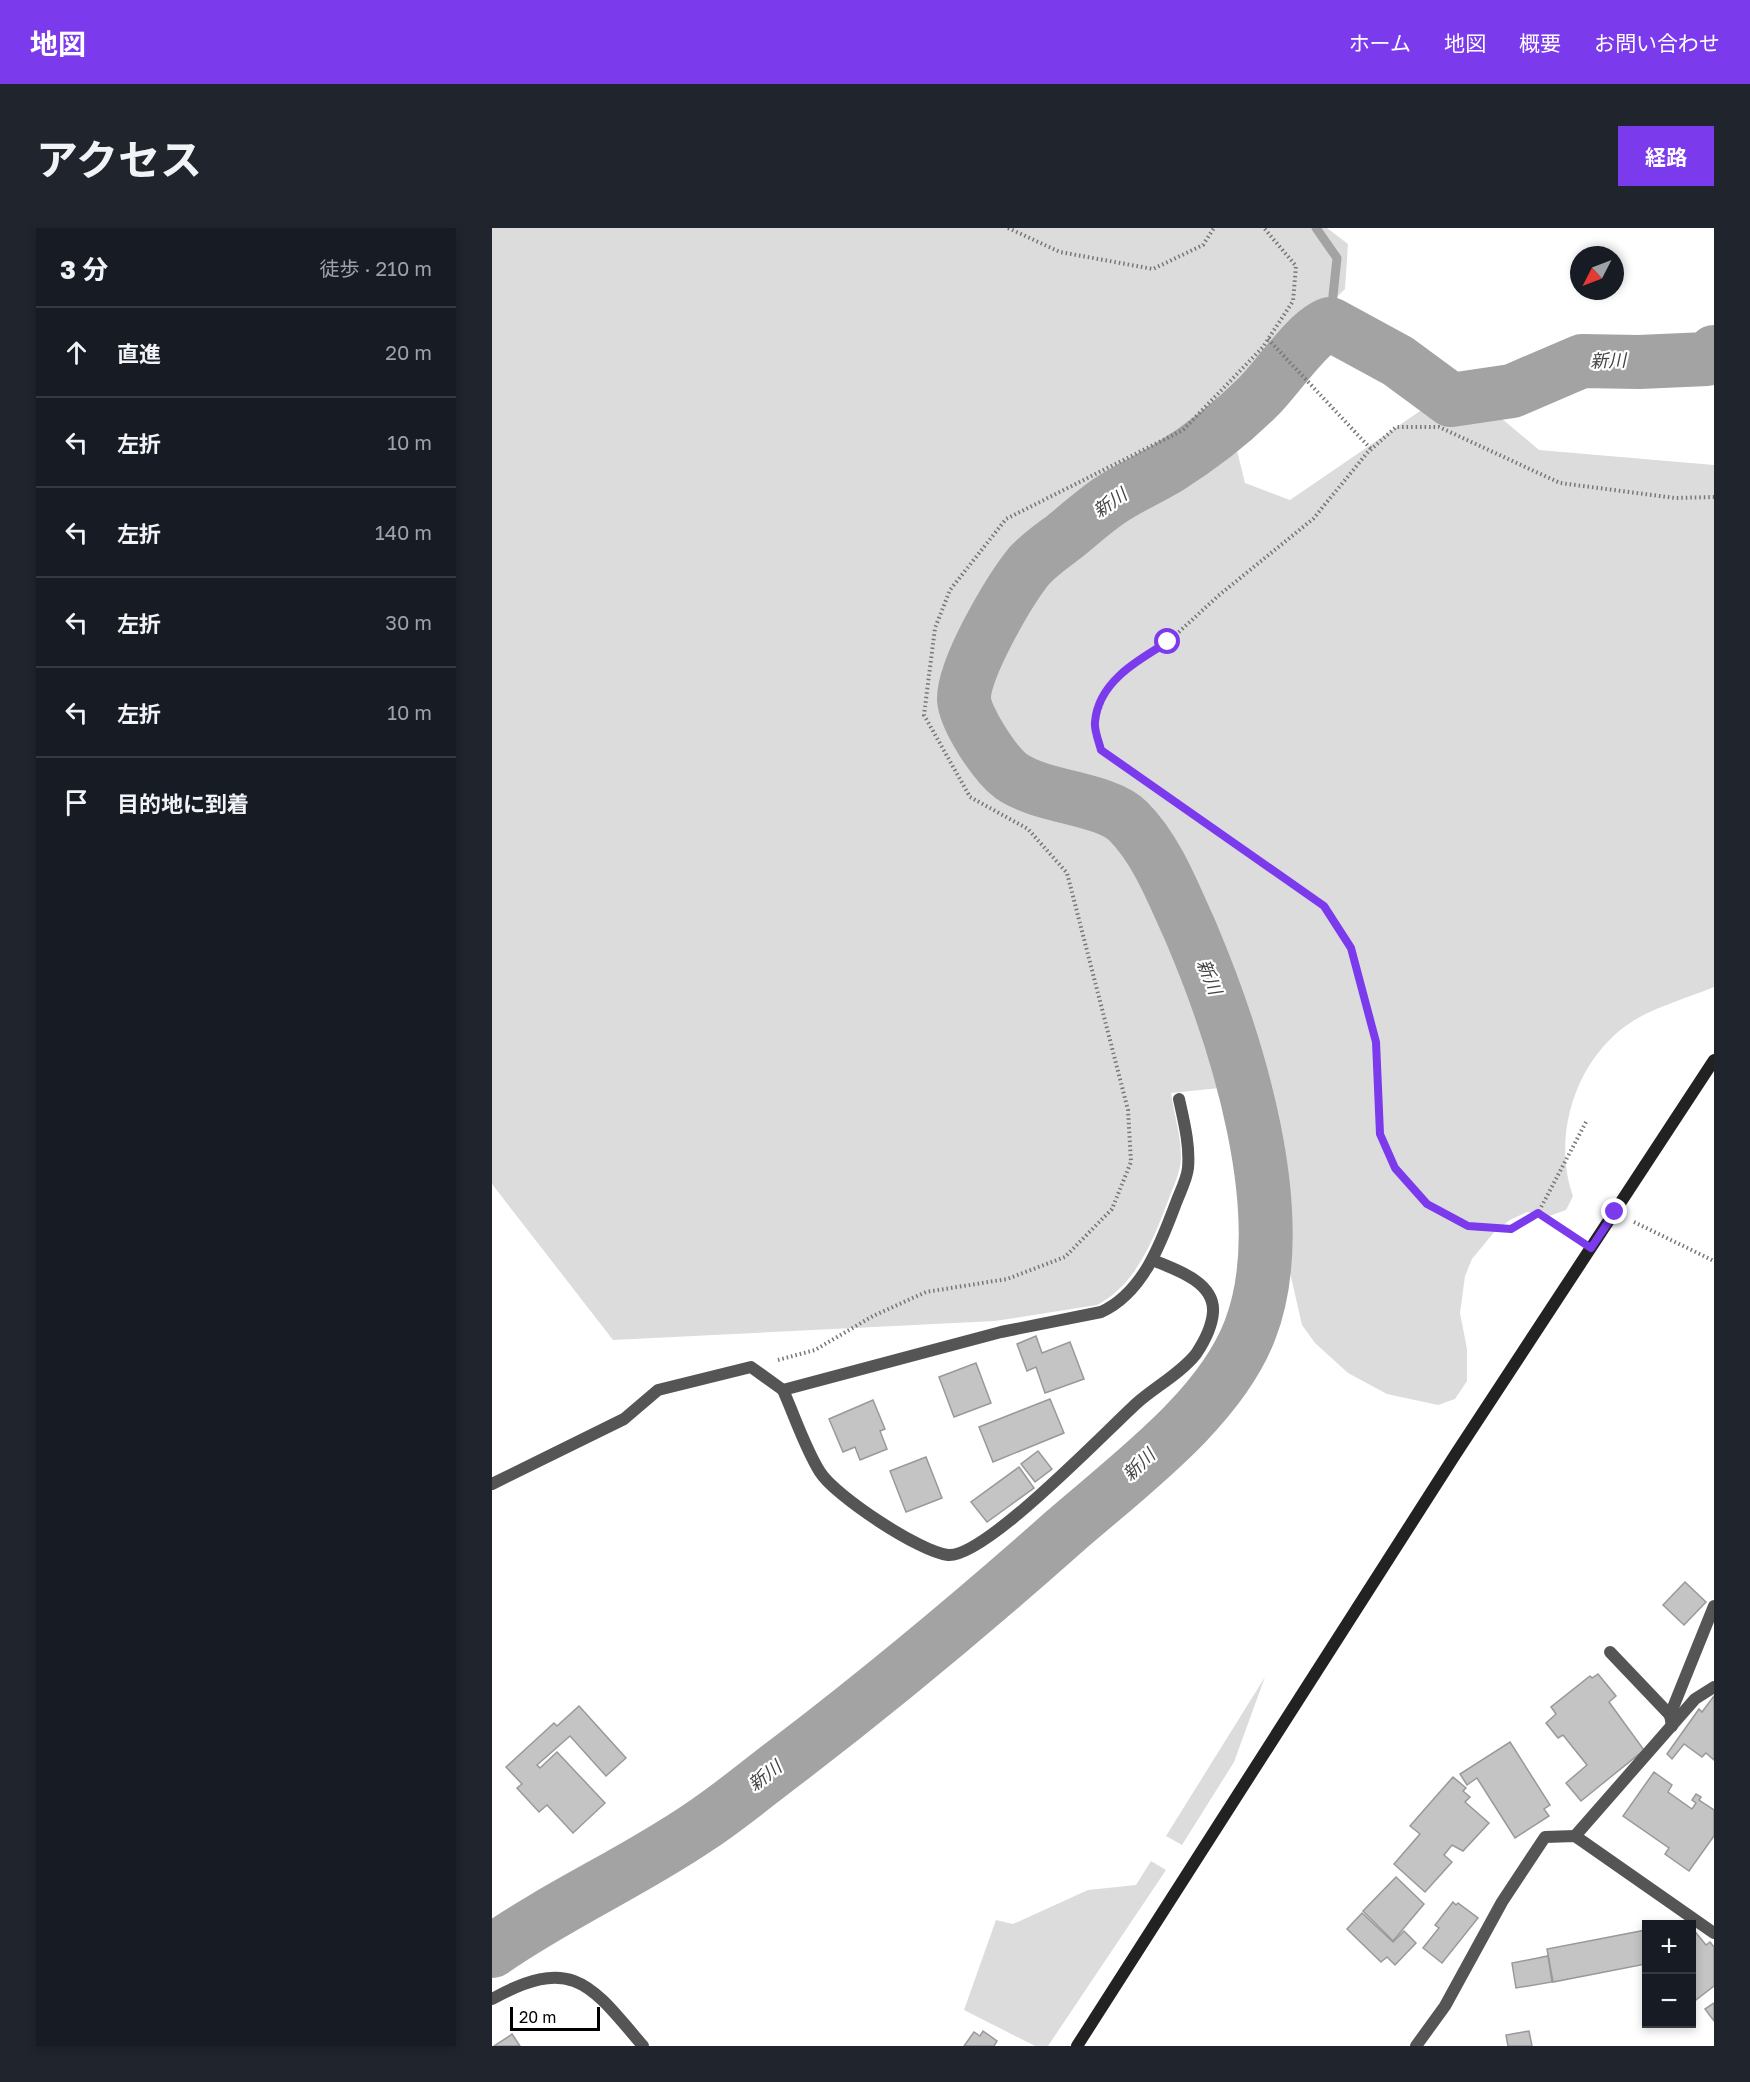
<!DOCTYPE html>
<html lang="ja">
<head>
<meta charset="utf-8">
<style>
  :root { --surface:#171b24; --page:#20242c; --text:#f1f3f6; --muted:#9ea1a6; --line:#363941; --accent:#7c3aed }
  body { margin:0; font-family:"Golos Text","Noto Sans JP",sans-serif; background:var(--page); color:var(--text) }
  .controls { position:absolute; right:18px; bottom:18px; display:grid; overflow:hidden; border-radius:0px; box-shadow:0 3px 9px #0003 }
  .controls button { width:54px; height:54px; display:grid; place-items:center; padding:0; border:0; border-bottom:2px solid var(--line); background:var(--surface); color:var(--text); font:30px sans-serif }
  .compass { position:absolute; left:1078px; top:18px; width:54px; height:54px; border-radius:50%; background:var(--surface); box-shadow:0 3px 9px #0003; rotate:228deg }
  .scale { position:absolute; left:18px; bottom:15px; width:90px; box-sizing:border-box; padding-left:6px; border:3px solid #000; border-top:0; font-size:16px; line-height:21px; white-space:nowrap; color:#000; -webkit-text-stroke:4px #fff; paint-order:stroke }
  .stop { position:absolute; width:18px; height:18px; margin:-14px; border:4px solid #7c3aed; border-radius:50%; background:#fff }
  .stop.end { background:#7c3aed; border-color:#fff; box-shadow:0 2px 6px #0008 }
  .list { margin:0; padding:0; list-style:none }
  h2 { display:flex; justify-content:space-between; align-items:center; height:78px; margin:0; padding:0 24px; font-size:26px }
  h2 small { font-size:20px; font-weight:400; color:var(--muted) }
  .list li { display:grid; grid-template-columns:39px 1fr auto; gap:18px; align-items:center; box-sizing:border-box; height:90px; padding:0 24px; border-top:2px solid var(--line) }
  .list b { display:block; font-size:22px; white-space:nowrap }
  .list em { font-size:20px; font-style:normal; color:var(--muted) }
  .icon { flex:none; width:33px; height:33px; fill:none; stroke:currentColor; stroke-width:2; stroke-linecap:round; stroke-linejoin:round }
  .map { position:relative; flex:none; width:1222px; height:1818px; overflow:hidden; border-radius:0px }
  header { display:flex; align-items:center; gap:36px; box-sizing:border-box; height:84px; padding:0 30px; background:var(--accent); color:#fff }
  header strong { font-size:28px }
  nav { display:flex; gap:33px; margin-inline-start:auto; font-size:21px }
  .intro { display:flex; align-items:center; justify-content:space-between; box-sizing:border-box; height:144px; padding:0 36px }
  h1 { margin:0; font-size:42px }
  .button { padding:15px 27px; border-radius:0px; background:var(--accent); color:#fff; font-size:21px; font-weight:700 }
  main { display:flex; gap:36px; padding:0 36px }
  aside { flex:1; background:var(--surface); border-radius:0px; box-shadow:0 3px 9px #0003 }
  .map>svg:first-child { display:block }
</style>
</head>
<body>
<header>
<strong>地図</strong>
<nav><a>ホーム</a><a>地図</a><a>概要</a><a>お問い合わせ</a></nav>
</header>
<div class="intro"><h1>アクセス</h1><a class="button">経路</a></div>
<main>
<aside>
<h2>3 分<small>徒歩 · 210 m</small></h2>
<ul class="list">
<li><svg class="icon" aria-label="ahead" viewBox="0 0 24 24"><path d="M12 20V5M6 11l6-6 6 6"/></svg><div><b>直進</b></div><em>20 m</em></li>
<li><svg class="icon" aria-label="left" viewBox="0 0 24 24"><path d="M17 20v-9H6M10 6l-5 5 5 5"/></svg><div><b>左折</b></div><em>10 m</em></li>
<li><svg class="icon" aria-label="left" viewBox="0 0 24 24"><path d="M17 20v-9H6M10 6l-5 5 5 5"/></svg><div><b>左折</b></div><em>140 m</em></li>
<li><svg class="icon" aria-label="left" viewBox="0 0 24 24"><path d="M17 20v-9H6M10 6l-5 5 5 5"/></svg><div><b>左折</b></div><em>30 m</em></li>
<li><svg class="icon" aria-label="left" viewBox="0 0 24 24"><path d="M17 20v-9H6M10 6l-5 5 5 5"/></svg><div><b>左折</b></div><em>10 m</em></li>
<li><svg class="icon" aria-label="arrive" viewBox="0 0 24 24"><path d="M6 21V4h12l-3 4 3 4H6"/></svg><div><b>目的地に到着</b></div></li>
</ul>
</aside>
<div class="map">
<svg width="1222" height="1818" viewBox="0 0 1222 1818">
  <rect width="100%" height="100%" fill="#fff"/>
  <!-- green -->
  <g fill="#dcdcdc">
    <path d="M0 0H835L856 16 853 61 734 178 753 255 798 272 931 181 1009 190 1047 222 1222 237V759C1196 770 1165 778 1141 793 1085 828 1059 906 1081 968L1074 982 1057 988 1035 984 1018 992 1003 1003 980 1031 973 1048 968 1085 975 1121V1153L963 1171 946 1177 895 1166 856 1145 823 1115 810 1097 781 970 728 860 679 865C682 886 689 908 689 929 689 944 681 959 676 973 661 1012 644 1057 605 1077L503 1093 121 1112 0 956Z"/>
    <polygon points="773,1449 742,1534 690,1617 674,1608"/>
    <polygon points="659,1633 674,1642 556,1818 543,1818 472,1782 504,1692 521,1696 596,1662 644,1657"/>
  </g>
  <g fill="none" stroke-linecap="round" stroke-linejoin="round">
    <!-- stream -->
    <polyline stroke="#a3a3a3" stroke-width="9" points="824,0 845,30 838,96"/>
    <!-- river -->
    <path stroke="#a3a3a3" stroke-width="54" d="M0 1723C66 1677 141 1644 207 1599 239 1578 268 1553 299 1530 393 1458 484 1382 573 1303 636 1248 728 1181 758 1102 802 988 744 810 698 702 681 665 665 622 636 593 613 570 550 570 519 548 503 536 473 491 472 471 471 441 517 363 537 338 547 327 560 318 572 309 587 297 601 284 617 273 636 260 657 251 677 239 709 219 740 195 767 168 786 149 816 103 838 96L906 133 959 172 1020 163 1090 133 1147 134 1215 131 1222 124"/>
  </g>
  <!-- building -->
  <g fill="#c4c4c4" stroke="#999" stroke-width="1.5">
    <polygon points="544,1108 550,1125 578,1114 592,1151 553,1165 544,1139 535,1143 525,1116"/>
    <polygon points="484,1135 499,1175 462,1189 447,1149"/>
    <polygon points="558,1171 572,1205 501,1234 487,1199"/>
    <polygon points="381,1172 393,1201 388,1203 395,1221 368,1232 363,1219 351,1224 337,1191"/>
    <polygon points="546,1223 560,1241 543,1254 529,1236"/>
    <polygon points="434,1229 450,1270 414,1284 398,1243"/>
    <polygon points="527,1239 542,1260 495,1294 479,1274"/>
    <polygon points="1193,1354 1214,1374 1192,1397 1171,1377"/>
    <polygon points="1106,1446 1124,1468 1117,1474 1152,1522 1089,1573 1074,1555 1095,1537 1071,1507 1066,1510 1054,1495 1064,1486 1059,1479 1098,1448 1100,1450"/>
    <polygon points="1222,1468 1222,1532 1214,1525 1210,1529 1192,1516 1180,1531 1175,1526 1207,1481 1210,1484"/>
    <polygon points="87,1478 134,1530 114,1548 78,1508 45,1537 48,1540 65,1524 113,1575 81,1605 55,1577 47,1584 25,1560 30,1556 14,1539 62,1495 65,1498"/>
    <polygon points="1018,1514 1058,1577 1052,1581 1057,1588 1023,1610 985,1550 975,1557 968,1546"/>
    <polygon points="1162,1544 1180,1557 1176,1564 1200,1581 1204,1575 1200,1572 1204,1566 1209,1569 1207,1572 1222,1582 1222,1608 1197,1643 1173,1626 1177,1620 1131,1588"/>
    <polygon points="961,1549 974,1560 971,1563 978,1569 973,1574 997,1595 971,1623 960,1617 952,1627 960,1634 933,1664 902,1636 928,1606 918,1598"/>
    <polygon points="904,1649 932,1676 901,1713 871,1683"/>
    <polygon points="961,1674 964,1677 966,1675 986,1690 950,1735 931,1720 947,1700 943,1697"/>
    <polygon points="870,1685 901,1714 912,1703 924,1715 903,1737 895,1729 889,1734 855,1701"/>
    <polygon points="1200,1700 1214,1717 1218,1714 1222,1719 1222,1758 1204,1772 1200,1765"/>
    <polygon points="1154,1702 1154,1736 1061,1754 1055,1721"/>
    <polygon points="1056,1728 1060,1754 1024,1760 1020,1735"/>
    <polygon points="1222,1775 1222,1793 1213,1781"/>
    <polygon points="491,1803 505,1813 502,1818 472,1818 482,1804 488,1808"/>
    <polygon points="1037,1803 1040,1818 1016,1818 1014,1807"/>
    <polygon points="20,1806 28,1818 2,1818 19,1807"/>
  </g>
  <g fill="none" stroke-linecap="round" stroke-linejoin="round">
    <!-- path -->
    <g stroke="#777" stroke-width="4" stroke-dasharray="1.5 3" stroke-linecap="butt">
      <polyline points="516,0 568,24 661,41 711,17 722,0"/>
      <polyline points="776,111 879,221"/>
      <polyline points="1094,894 1046,985 1019,1001 976,998 935,976 903,940 888,906 884,814 859,720 832,678 609,522 603,494 614,464 636,438 676,414 726,368 821,291 876,224 904,199 947,199 1068,255 1183,270 1222,269"/>
      <polyline points="1046,985 1081,1008"/>
      <polyline points="1142,994 1222,1033"/>
      <polyline points="286,1132 323,1122 381,1088 434,1064 515,1051 573,1029 620,981 639,934 636,882 575,645 536,601 478,569 432,487 443,400 458,362 514,291 691,202 771,119 801,73 804,38 772,0"/>
    </g>
    <!-- street -->
    <g stroke="#555" stroke-width="12">
      <path d="M291 1162C303 1189 313 1220 328 1244 343 1268 428 1324 456 1327 493 1330 613 1204 645 1175 663 1159 689 1145 704 1126 712 1114 720 1099 721 1084 723 1054 683 1041 660 1032"/>
      <path d="M0 1256 132 1191 166 1162 259 1139 291 1162 509 1104 609 1084C651 1065 669 1015 684 975 688 964 695 951 696 940 698 917 692 894 687 871"/>
      <polyline points="1118,1424 1178,1487"/>
      <polyline points="1180,1498 1178,1487 1222,1378"/>
      <polyline points="1083,1608 1203,1471 1222,1459"/>
      <path d="M0 1771C81 1726 99 1757 151 1818"/>
      <polyline points="924,1818 953,1778 1010,1674 1053,1609 1083,1608 1222,1705"/>
    </g>
    <!-- secondary -->
    <polyline stroke="#222" stroke-width="12" points="585,1818 963,1227 1222,832"/>
  </g>
  <g fill="none" stroke-linecap="round" stroke-linejoin="round">
    <!-- route -->
    <path stroke="#7c3aed" stroke-width="8" d="M676 414C646 432 606 454 603 494 602 502 607 514 609 522L832 678 859 720 884 814 888 906 903 940 935 976 976 998 1019 1001 1046 985 1099 1020 1123 984"/>
  </g>
  <g text-anchor="middle" stroke-width="4.5" stroke-linejoin="round" paint-order="stroke">
    <!-- water labels -->
    <g font-size="18" font-style="italic" fill="#444" stroke="#fff">
      <text transform="translate(1116 133) rotate(-2)" y="6">新川</text>
      <text transform="translate(618 275) rotate(-35)" y="6">新川</text>
      <text transform="translate(717 749) rotate(68)" y="6">新川</text>
      <text transform="translate(647 1237) rotate(-44)" y="6">新川</text>
      <text transform="translate(273 1548) rotate(-38)" y="6">新川</text>
    </g>
  </g>
</svg>
<div class="controls">
<button>+</button>
<button>−</button>
</div>
<svg class="compass" viewBox="-18 -18 36 36"><path d="M0-13l5 13h-10z" fill="#e53935"/><path d="M0 13l5-13h-10z" fill="#9ea1a6"/></svg>
<div class="scale">20 m</div>
<div class="stop" style="left:676px;top:414px"></div>
<div class="stop end" style="left:1123px;top:984px"></div>
</div>
</main>
</body>
</html>
